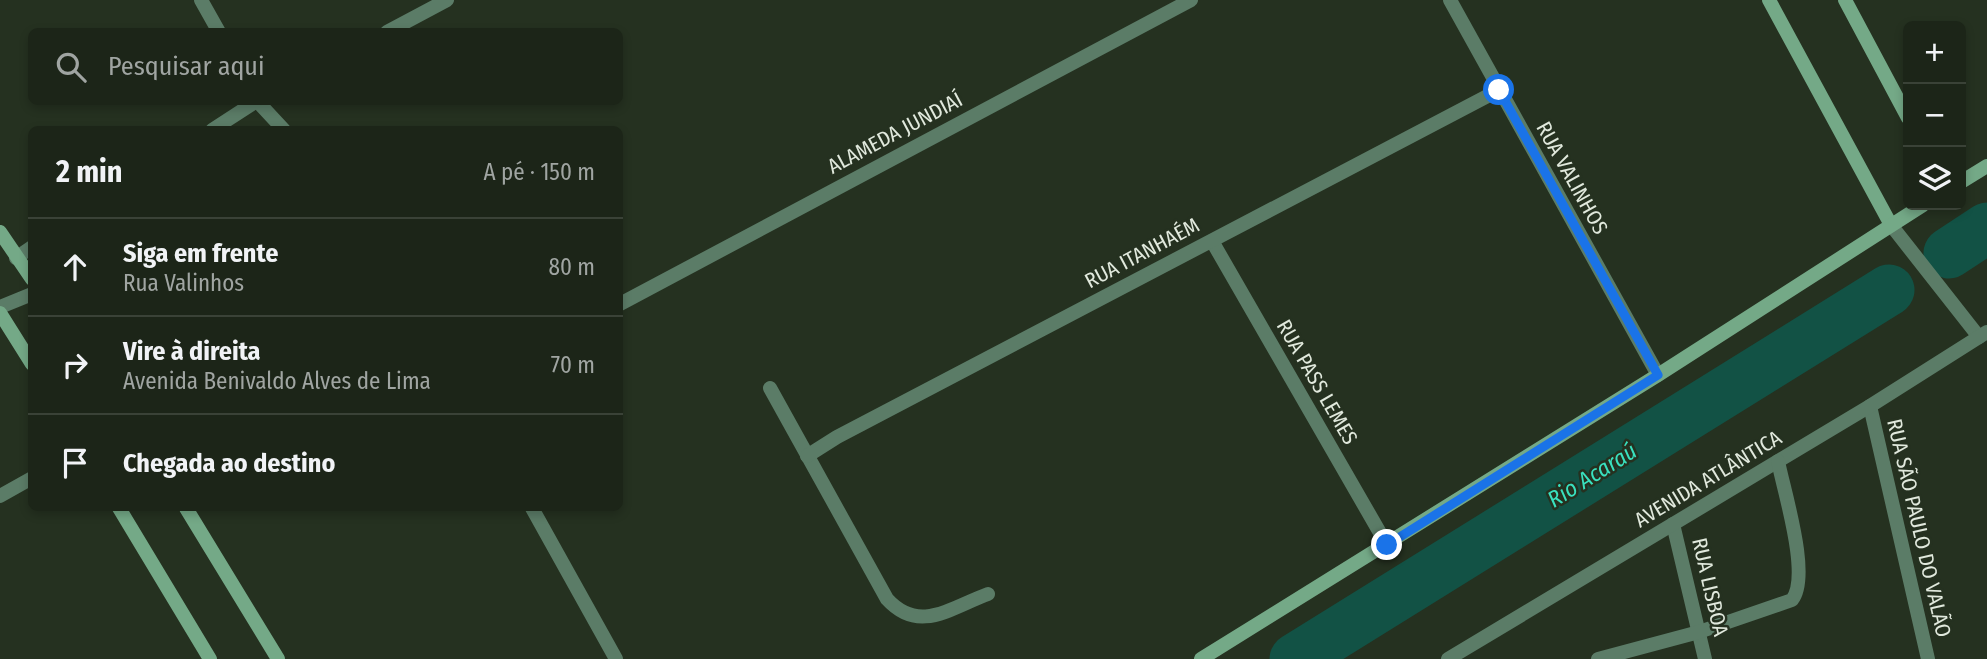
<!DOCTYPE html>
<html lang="pt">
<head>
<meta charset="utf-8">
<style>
  :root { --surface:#1c2518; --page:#293125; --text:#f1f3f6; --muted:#a0a5a2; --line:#3a4237 }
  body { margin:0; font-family:"Fira Sans Condensed",sans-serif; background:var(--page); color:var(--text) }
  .controls { position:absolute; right:21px; top:21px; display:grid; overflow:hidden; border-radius:10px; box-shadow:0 4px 10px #0003 }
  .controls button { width:63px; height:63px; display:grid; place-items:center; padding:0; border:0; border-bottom:2px solid var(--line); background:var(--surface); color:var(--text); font:35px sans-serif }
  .stop { position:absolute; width:21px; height:21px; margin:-16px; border:5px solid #1a73e8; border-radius:50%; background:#fff }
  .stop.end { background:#1a73e8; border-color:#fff; box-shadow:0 2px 7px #0008 }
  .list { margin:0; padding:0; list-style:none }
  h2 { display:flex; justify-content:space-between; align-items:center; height:91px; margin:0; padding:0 28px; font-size:30px }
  h2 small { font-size:23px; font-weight:400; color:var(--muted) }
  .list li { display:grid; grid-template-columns:46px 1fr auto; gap:21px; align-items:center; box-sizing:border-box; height:98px; padding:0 28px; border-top:2px solid var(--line) }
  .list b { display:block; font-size:26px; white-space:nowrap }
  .list p { margin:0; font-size:23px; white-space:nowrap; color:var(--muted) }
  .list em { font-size:23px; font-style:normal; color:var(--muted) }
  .icon { flex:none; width:38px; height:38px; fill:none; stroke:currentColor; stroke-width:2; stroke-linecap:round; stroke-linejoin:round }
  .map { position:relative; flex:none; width:1987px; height:659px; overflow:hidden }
  .search { position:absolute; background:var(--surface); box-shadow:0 4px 10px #0003; left:28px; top:28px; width:595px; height:77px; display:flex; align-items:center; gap:18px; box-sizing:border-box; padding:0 24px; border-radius:10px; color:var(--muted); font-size:26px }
  .panel { position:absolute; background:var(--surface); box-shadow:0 4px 10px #0003; left:28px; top:126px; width:595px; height:385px; border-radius:10px }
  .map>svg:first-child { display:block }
</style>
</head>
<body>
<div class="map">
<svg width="1987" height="659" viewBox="0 0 1987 659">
  <rect width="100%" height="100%" fill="#253120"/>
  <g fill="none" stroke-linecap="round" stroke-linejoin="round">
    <!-- river -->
    <g stroke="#125245" stroke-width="51">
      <polyline points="1949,253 1987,228"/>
      <polyline points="1295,659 1889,290"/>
    </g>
    <!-- street -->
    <g stroke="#5b7c67" stroke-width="14">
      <polyline points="201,0 219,32"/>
      <polyline points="1450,0 1658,375"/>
      <polyline points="387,32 447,0"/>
      <polyline points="258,102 284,130"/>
      <polyline points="212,130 255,102"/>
      <polyline points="1891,225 1979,337"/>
      <polyline points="1212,241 1387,545"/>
      <polyline points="16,258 32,247"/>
      <polyline points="620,304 1191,0"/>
      <polyline points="0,307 32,294"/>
      <path d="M770 388 887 599C919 634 950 608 988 594"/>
      <polyline points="1870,406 1928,659"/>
      <polyline points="807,456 837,437 1499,90"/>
      <polyline points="0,496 32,478"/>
      <polyline points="532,508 616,659"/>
      <polyline points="1673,524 1705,659"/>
      <polyline points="1448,659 1870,406 1987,332"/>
      <path d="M1598 659 1699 632 1792 600C1811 576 1784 492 1778 461"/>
    </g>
    <!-- secondary -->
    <g stroke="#74a987" stroke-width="14">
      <polyline points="1769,0 1891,225"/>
      <polyline points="1845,0 1908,118"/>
      <polyline points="1961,182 1987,166"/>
      <polyline points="0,232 32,279"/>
      <polyline points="0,313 32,364"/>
      <polyline points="119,508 210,659"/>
      <polyline points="186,508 278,659"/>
      <polyline points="1201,659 1658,375 1923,205"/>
    </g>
  </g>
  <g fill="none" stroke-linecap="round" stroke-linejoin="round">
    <!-- route -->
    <polyline stroke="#1a73e8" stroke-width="9" points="1387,545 1658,375 1499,90"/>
  </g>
  <g text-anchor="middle" stroke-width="5" stroke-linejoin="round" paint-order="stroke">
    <!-- street labels -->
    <g font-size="21" fill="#e1e9dd" stroke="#253120">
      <text transform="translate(895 133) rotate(-28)" y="7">ALAMEDA JUNDIAÍ</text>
      <text transform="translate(1572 178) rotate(61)" y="7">RUA VALINHOS</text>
      <text transform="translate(1142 253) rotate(-28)" y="7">RUA ITANHAÉM</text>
      <text transform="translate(1317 382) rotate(60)" y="7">RUA PASS LEMES</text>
      <text transform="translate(1708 479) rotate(-31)" y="7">AVENIDA ATLÂNTICA</text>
      <text transform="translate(1919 528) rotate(77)" y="7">RUA SÃO PAULO DO VALÃO</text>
      <text transform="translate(1710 587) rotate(77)" y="7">RUA LISBOA</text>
    </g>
    <!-- water labels -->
    <g font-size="23" font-style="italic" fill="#39e1bf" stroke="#253120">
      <text transform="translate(1592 475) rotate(-32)" y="8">Rio Acaraú</text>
    </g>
  </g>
</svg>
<div class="controls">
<button>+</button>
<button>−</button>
<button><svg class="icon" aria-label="layers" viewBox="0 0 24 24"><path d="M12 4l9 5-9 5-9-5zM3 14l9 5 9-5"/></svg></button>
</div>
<div class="stop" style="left:1499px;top:90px"></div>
<div class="stop end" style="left:1387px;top:545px"></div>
<div class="search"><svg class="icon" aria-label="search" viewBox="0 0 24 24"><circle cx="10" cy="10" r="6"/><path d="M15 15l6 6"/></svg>Pesquisar aqui</div>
<section class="panel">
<h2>2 min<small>A pé · 150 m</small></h2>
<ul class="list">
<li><svg class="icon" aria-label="ahead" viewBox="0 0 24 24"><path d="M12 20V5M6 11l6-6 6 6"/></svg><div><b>Siga em frente</b><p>Rua Valinhos</p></div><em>80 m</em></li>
<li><svg class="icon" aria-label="right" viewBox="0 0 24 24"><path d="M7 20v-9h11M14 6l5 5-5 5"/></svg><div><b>Vire à direita</b><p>Avenida Benivaldo Alves de Lima</p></div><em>70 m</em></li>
<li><svg class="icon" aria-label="arrive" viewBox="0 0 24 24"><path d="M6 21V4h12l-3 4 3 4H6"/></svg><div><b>Chegada ao destino</b></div></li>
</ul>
</section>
</div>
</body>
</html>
